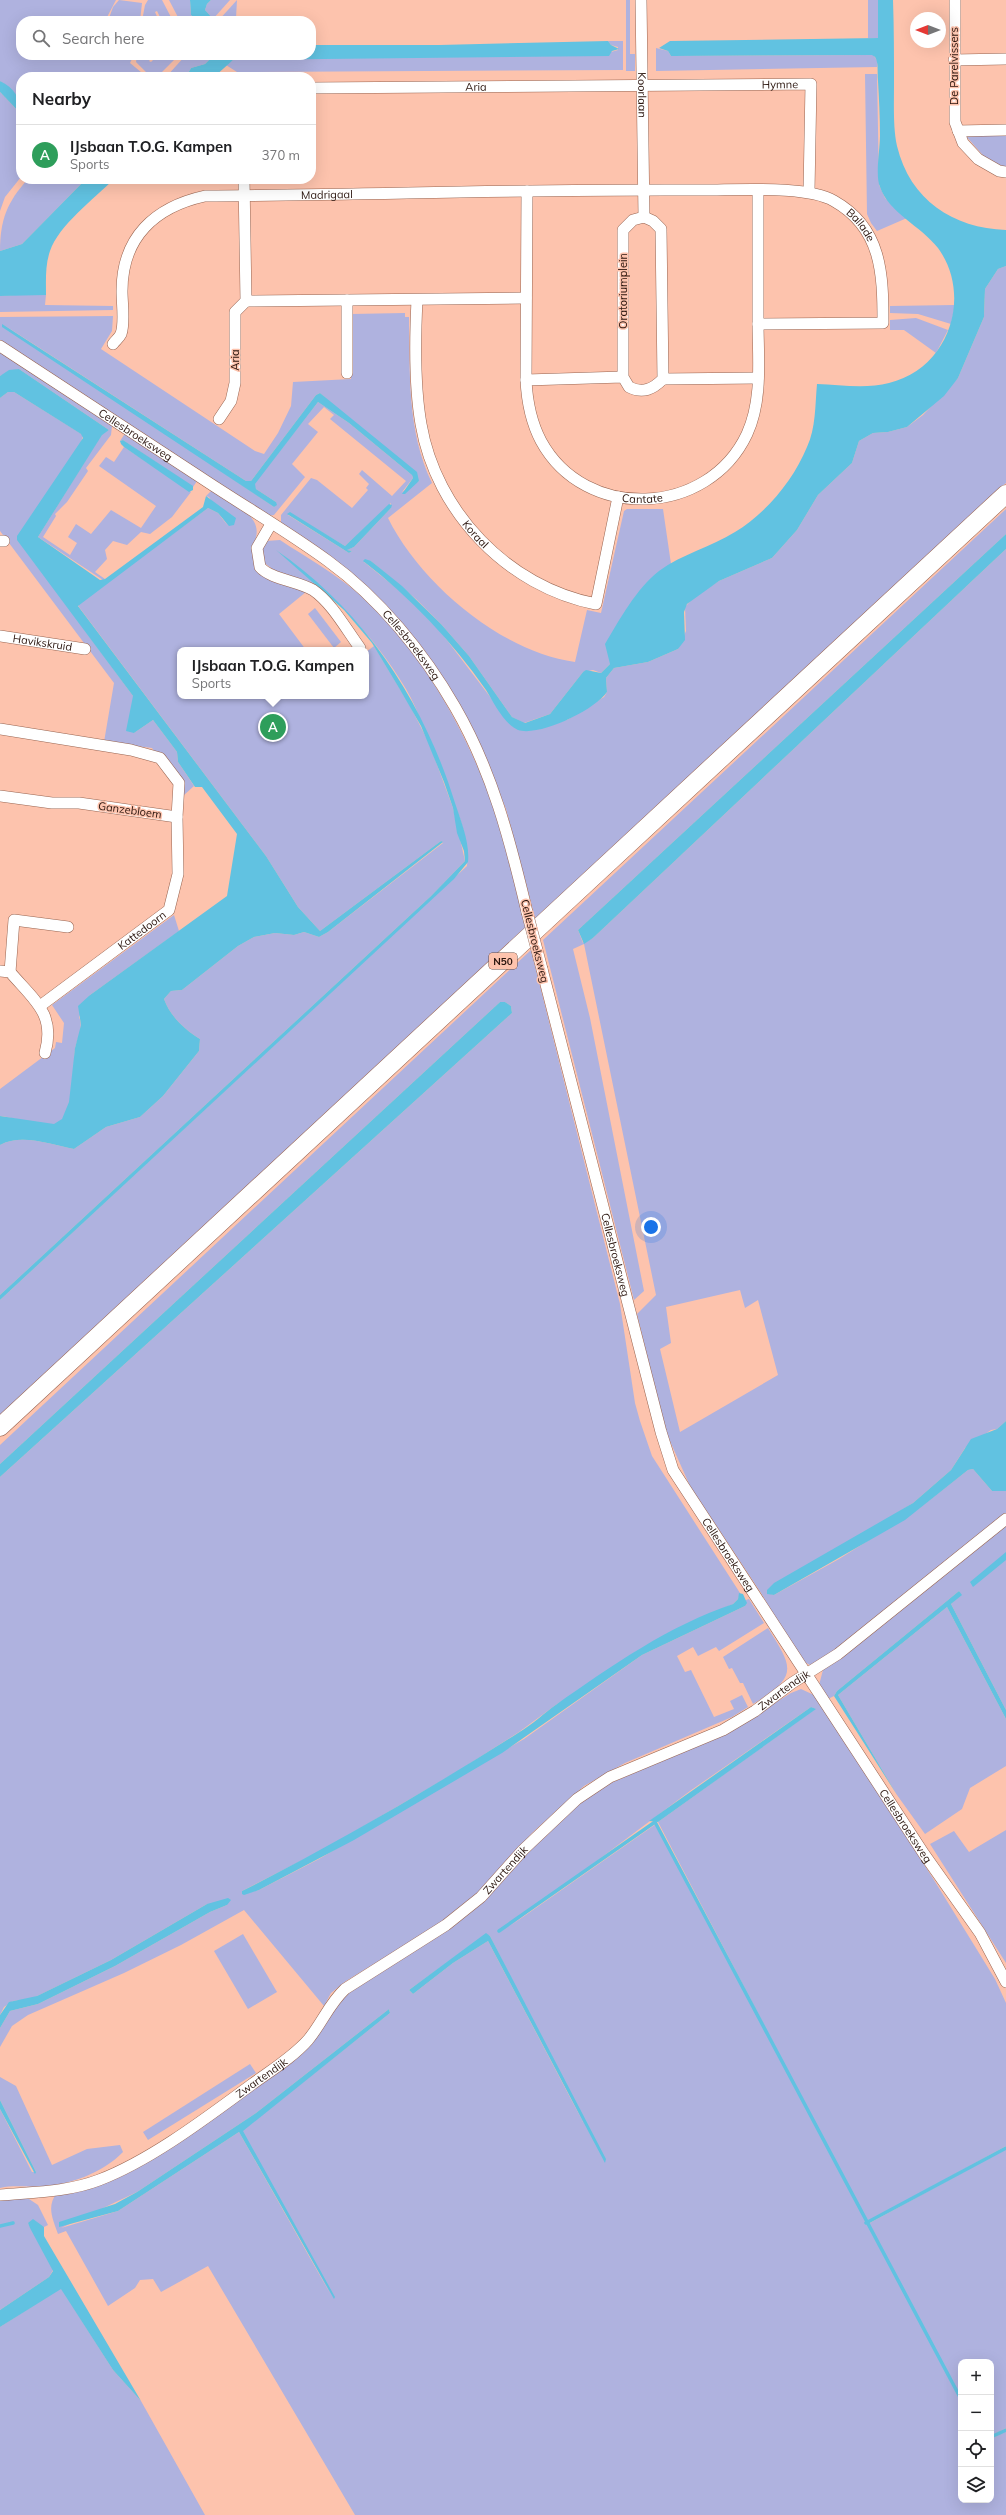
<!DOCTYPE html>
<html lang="en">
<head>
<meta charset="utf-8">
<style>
  :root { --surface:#fff; --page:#f2f2f2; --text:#202124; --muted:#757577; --line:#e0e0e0; --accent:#d93025 }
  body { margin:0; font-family:Mulish,sans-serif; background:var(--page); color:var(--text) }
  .controls { position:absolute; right:12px; bottom:12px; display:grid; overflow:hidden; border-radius:8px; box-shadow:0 4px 16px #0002 }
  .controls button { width:36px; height:36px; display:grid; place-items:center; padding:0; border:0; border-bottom:1px solid var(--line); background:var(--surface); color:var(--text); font:20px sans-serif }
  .compass { position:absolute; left:910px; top:12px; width:36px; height:36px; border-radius:50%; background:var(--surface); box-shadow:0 4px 16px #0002; rotate:270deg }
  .you { position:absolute; left:651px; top:1227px; width:14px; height:14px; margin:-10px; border:3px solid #fff; border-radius:50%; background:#1a73e8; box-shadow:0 0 0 6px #1a73e833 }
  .badge { display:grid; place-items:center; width:26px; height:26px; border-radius:50%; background:var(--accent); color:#fff; font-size:13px; font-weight:700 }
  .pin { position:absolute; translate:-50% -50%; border:2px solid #fff; box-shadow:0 1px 4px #0006 }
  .popup { position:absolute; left:177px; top:647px; width:192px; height:52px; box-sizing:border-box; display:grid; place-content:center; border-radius:8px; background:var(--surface); filter:drop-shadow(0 1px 3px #0005); font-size:13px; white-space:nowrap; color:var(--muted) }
  .popup b { font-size:15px; color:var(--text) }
  .popup::after { content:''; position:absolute; left:50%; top:100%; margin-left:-8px; border:8px solid transparent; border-top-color:var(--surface) }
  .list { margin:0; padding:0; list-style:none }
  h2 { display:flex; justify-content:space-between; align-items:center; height:52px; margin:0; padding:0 16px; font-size:17px }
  h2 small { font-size:13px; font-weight:400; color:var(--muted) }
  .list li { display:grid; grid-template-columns:26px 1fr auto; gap:12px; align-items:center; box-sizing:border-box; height:60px; padding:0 16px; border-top:1px solid var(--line) }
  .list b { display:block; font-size:15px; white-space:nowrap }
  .list p { margin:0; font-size:13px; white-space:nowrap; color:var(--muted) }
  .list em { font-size:13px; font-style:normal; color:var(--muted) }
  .icon { flex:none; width:22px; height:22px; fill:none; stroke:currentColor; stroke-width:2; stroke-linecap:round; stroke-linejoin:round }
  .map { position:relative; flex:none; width:1006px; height:2515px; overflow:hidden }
  .search { position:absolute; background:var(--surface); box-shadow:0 4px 16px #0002; left:16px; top:16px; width:300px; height:44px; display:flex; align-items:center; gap:10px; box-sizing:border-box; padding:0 14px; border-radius:16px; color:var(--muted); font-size:15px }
  .panel { position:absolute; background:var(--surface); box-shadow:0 4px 16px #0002; left:16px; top:72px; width:300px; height:112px; border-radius:16px }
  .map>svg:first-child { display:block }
</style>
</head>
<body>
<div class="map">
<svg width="1006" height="2515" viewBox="0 0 1006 2515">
  <rect width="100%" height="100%" fill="#fdc3ad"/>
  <!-- green -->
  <g fill="#afb2df" fill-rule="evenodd">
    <polygon points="0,0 116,0 105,21 21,21 21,55 134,55 130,63 147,77 21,77 21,102 12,90 0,81"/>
    <polygon points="119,0 142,3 140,21 108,21 113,7"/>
    <polygon points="148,0 162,0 173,21 162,21 157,11 155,12 159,21 142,21 145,5"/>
    <polygon points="169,0 190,0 191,15 197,21 180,21"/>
    <polygon points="211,0 230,0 213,19 205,10 207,4"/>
    <polygon points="237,0 236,18 233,21 218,21"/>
    <polygon points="626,0 630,0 630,54 635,54 635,71 626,71"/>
    <rect x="868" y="0" width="10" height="38"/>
    <polygon points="608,41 623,41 623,70 237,72 226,65 233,60 611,52 618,50 618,47 611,45"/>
    <polygon points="656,48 668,51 671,56 873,55 877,60 877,67 656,71"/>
    <polygon points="137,55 154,55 149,61 151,62 158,55 179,55 157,77 151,77 136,62"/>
    <polygon points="186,55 206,55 210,59 205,64 191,68 186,77 166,77"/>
    <polygon points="865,74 877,74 879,185 885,198 907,218 877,231 871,223 867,214"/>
    <polygon points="0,92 21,114 21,177 5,197 0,211"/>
    <polygon points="965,135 1006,135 1006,168 987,160"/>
    <path d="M28 179H86L22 244 0 251C0 220 7 202 28 179Z"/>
    <path d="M1006 266V483L781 697 537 925 506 809 476 738 405 630 281 524V515L311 478 317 480 352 508 368 490 366 488 369 484 359 474 362 470 392 496 406 481 330 419 334 415 324 407 308 424 318 432 292 464 305 477 274 515 268 516 0 343V317L113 316 112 331 101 349 255 451 264 454 278 433 291 406 293 382 351 379V314L405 313V317H409C410 374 407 431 432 483L388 518C420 583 501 652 575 662L587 610 601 613 624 511 627 509H663L671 564 646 584 635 597 625 614 610 664 601 673 593 670 583 672 550 714 524 723 512 717 469 656 441 624 416 599 371 561 364 562 406 596 440 631 513 727 567 720 604 697 607 692 606 678 614 668 648 662 678 649 686 631 685 607 694 597 719 581 772 558 797 530 818 495 852 463 859 441 873 433 888 432 907 427 923 415 958 378 984 317 985 289 998 269ZM4 325 246 481H251L316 395 320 393 419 481 402 492 413 478 412 475 349 423 318 402 254 484 256 489 276 502 274 507ZM391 503V508L354 547 346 550 352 551 349 553 288 515 290 513 345 546Z"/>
    <polygon points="30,294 46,295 45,305 113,306 113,310 0,312 0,296"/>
    <polygon points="955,305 951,324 918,314 890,313 890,306"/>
    <polygon points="916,318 948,330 936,353 904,330 890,330 890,320"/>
    <polygon points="0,350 112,426 111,435 86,468 88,471 67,502 55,514 56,516 43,537 70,555 77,543 68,537 76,524 91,534 111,510 141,528 156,506 99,466 106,457 114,462 124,447 191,492 172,517 150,534 141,532 127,545 113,541 105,550 107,559 95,572 105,579 103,580 38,537 102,434 109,430 19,369 0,376"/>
    <polygon points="8,392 14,392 83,435 81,443 17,538 133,696 134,733 153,720 177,752 178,762 194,786 184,795 152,748 104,742 114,683 0,531 0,398"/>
    <polygon points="127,434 197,481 193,487 123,440 120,441 124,435"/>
    <path d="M212 490C228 500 262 514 256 537 253 548 251 556 256 567L306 592 279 614 306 650H180V696H366V652L374 646 410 706 429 743 453 808 465 861 431 896 0 1295V1145C22 1133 51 1145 74 1149L106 1127 140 1117 163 1096 199 1051 200 1039C185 1030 170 1016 164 999L171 991 182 990 238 946 254 937 275 933 294 935 304 932 319 937 328 932 443 843 441 841 320 931 298 907 266 856 79 607 78 604 208 508 218 513 228 526 209 497 206 496Z"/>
    <path d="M1006 509V534L578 930 583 943 593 938 1006 549V1421L997 1429 991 1430 965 1448 951 1470 913 1503 767 1593 774 1595 839 1559 917 1510 968 1470 973 1469 992 1491H1006V1514L818 1664 810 1665 801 1660 792 1646 761 1593 690 1486 665 1430 637 1314 656 1295 584 944 573 949 590 1018 644 1291 634 1300 543 940ZM740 1290 745 1308 758 1300 778 1375 680 1432 660 1349 671 1343 666 1307Z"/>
    <path d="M280 540C307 558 335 573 360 595 422 651 464 727 493 805 508 846 516 889 527 931L0 1421V1300L467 866C470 833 454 803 441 773 430 746 421 715 406 689 373 633 327 589 276 550L319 585 278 573 263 562 261 548 266 541Z"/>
    <polygon points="315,608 341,642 334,648 308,614"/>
    <path d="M174 915 179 931 90 995 79 1017C84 1028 77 1038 75 1049 73 1066 75 1114 58 1123 48 1128 12 1117 0 1116V1089L55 1048 56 1042 62 1043 64 1023 52 1005Z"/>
    <polygon points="531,950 620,1304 635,1403 640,1421 652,1456 740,1593 738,1599 733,1604 683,1626 557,1704 519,1732 458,1771 328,1847 242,1891 242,1894 259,1890 319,1859 524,1739 642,1655 745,1606 746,1600 749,1599 764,1623 719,1651 716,1647 698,1656 693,1647 677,1656 685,1672 691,1670 714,1717 734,1709 730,1701 742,1695 748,1707 732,1717 625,1763 584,1786 532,1833 478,1893 444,1921 346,1981 331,1993 324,2006 244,1910 181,1945 124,1973 28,2015 12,2026 0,2047 0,2028 10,2011 38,2004 115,1966 210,1912 227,1905 207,1904 111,1960 31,1999 13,2001 4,2007 0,2015 0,1477 512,1013 511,1006 505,1002 500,1002 0,1464 0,1445"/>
    <polygon points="1006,1522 1006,1710 951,1604 961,1595 959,1591 837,1691 834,1696 828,1699 819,1685 823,1670"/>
    <polygon points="947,1607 1006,1719 1006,1766 970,1788 962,1809 925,1834 897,1795 838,1695"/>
    <path d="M768 1628C793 1668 799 1676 753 1704L743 1683H740L732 1668 729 1669 723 1657Z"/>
    <path d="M801 1689 814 1695 821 1703 934 1880 995 1979 1006 2003V2146L867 2222 658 1822 815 1709 811 1707 690 1791 510 1926 656 1824 961 2401V2500H991V2439L1006 2431V2515H355L208 2266 161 2292 153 2279 140 2280 135 2288 108 2306 66 2231 58 2234C53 2220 46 2206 57 2193L102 2182 299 2055 344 1995 425 1943 581 1799 613 1782 728 1732 791 1693ZM486 1934 490 1936 583 2122 488 1941 453 1963 413 1994 409 1990ZM389 2009 390 2013 242 2131 332 2297 239 2132 118 2211 61 2228 137 2192 256 2113Z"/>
    <polygon points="1006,1830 1006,1963 930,1844 954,1831 969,1852"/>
    <polygon points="243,1934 277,1992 248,2009 214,1951"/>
    <polygon points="250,2064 256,2073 148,2140 143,2132"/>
    <path d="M0 2077 16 2086 52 2165 87 2149 120 2145 123 2152C103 2173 69 2185 40 2187 26 2187 14 2185 0 2188V2109L32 2172H36L0 2100Z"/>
    <polygon points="1006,2149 1006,2428 991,2436 991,2362 961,2362 961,2398 868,2224"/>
    <polygon points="26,2197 38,2205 48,2225 44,2227 28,2223 53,2270 49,2277 0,2310 0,2200"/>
    <polygon points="61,2288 113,2370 141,2401 205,2515 0,2515 0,2327"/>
  </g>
  <!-- water -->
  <g fill="#61c2e1">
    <polygon points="190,0 211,0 207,4 205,10 215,21 197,21 191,15"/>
    <path d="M878 0H893C894 28 894 57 894 85 894 104 893 128 897 146 910 200 953 228 1006 230V266L998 269 985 289 984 317 958 378 944 396 907 427 888 432 873 433 859 441 852 463 818 495 797 530 772 558 719 581 687 604 684 612 685 640 678 649 648 662 614 668 606 678 607 692C595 710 539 737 518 730 504 724 494 703 486 690 451 640 411 598 363 561L365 559 371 561 402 586 441 624 469 656 512 717 525 723 550 714 583 672 586 670 601 673 610 664 605 644C620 619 636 589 659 571 682 554 711 547 735 532 766 513 793 481 807 447 816 428 815 405 817 384 840 385 867 389 889 383 949 369 973 296 938 248 921 226 889 213 880 187 875 176 880 149 880 136 880 117 879 99 878 81 877 74 879 63 875 57L872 55 671 56 668 51 659 48 670 41 878 38Z"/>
    <polygon points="608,41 611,45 619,49 612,51 609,56 233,60 214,77 186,77 191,68 205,64 214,55 311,55 311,45 439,45"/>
    <path d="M0 81C14 88 21 98 21 114L0 92Z"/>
    <path d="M86 179H114C94 199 59 225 50 251 45 265 46 281 46 295L0 296V251L22 244Z"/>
    <polygon points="2,324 246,481 251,481 316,395 320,393 417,472 419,481 405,494 402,494 413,478 412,475 349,423 318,402 255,484 256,489 276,502 277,505 274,507 2,327"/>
    <path d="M19 369 109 430 102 435 38 537 100 580 105 579 203 507 206 496 236 518 234 525 229 526 218 513 208 508 78 606 266 856 298 907 320 931 441 841 443 842 328 932 319 937 304 932 294 935 275 933 254 937 238 946 182 990 171 991 164 999C170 1016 185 1030 200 1039L199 1051 163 1096 140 1117 106 1127 74 1149C51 1145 22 1133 0 1145V1116L54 1124 62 1119 69 1102 75 1048 81 1025 78 1006 90 995 227 896 237 834 202 787H195L178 762 177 752 153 720 134 733 126 731 133 696 17 540V536L83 438 81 434 14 392H8L0 398V376L9 370Z"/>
    <polygon points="123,440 193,486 193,490 189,492 124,447 121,444 120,441"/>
    <polygon points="389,504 392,505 391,508 354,547 347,550 352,551 349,553 287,514 290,512 345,546"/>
    <polygon points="1006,534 1006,549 593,938 584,944 578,930"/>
    <path d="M276 550C364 610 424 702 455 803 461 821 470 843 468 862L454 879 0 1300V1295L431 896 465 861 464 851 457 833 453 808 444 782 421 726 399 688 372 643 344 610Z"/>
    <polygon points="500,1002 505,1002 511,1006 512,1013 0,1477 0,1464"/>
    <polygon points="1006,1421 1006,1491 992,1491 973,1469 968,1470 905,1520 774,1595 767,1594 767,1590 774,1583 913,1503 951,1470 971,1439 997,1429"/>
    <polygon points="1006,1552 1006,1560 973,1587 970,1582"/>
    <polygon points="959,1591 962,1595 951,1604 1006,1710 1006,1719 947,1607 838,1695 897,1795 834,1696 837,1691"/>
    <path d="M739 1593 743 1594 747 1603 745 1606 642 1655 502 1753 354 1840 259 1890 244 1895 242 1894V1891C337 1843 428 1790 518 1733 532 1725 544 1713 557 1704 611 1666 670 1625 733 1604L738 1599Z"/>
    <polygon points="811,1707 816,1709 658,1822 649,1821"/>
    <polygon points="228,1898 231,1900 227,1905 210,1912 115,1966 38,2004 10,2011 0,2028 0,2015 9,2002 37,1996 111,1960 207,1904"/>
    <polygon points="486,1933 490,1936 606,2159 605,2163 488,1941 453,1963 413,1994 409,1990"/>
    <polygon points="389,2009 390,2013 243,2131 335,2297 334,2299 239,2132 118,2211 59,2227 59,2222 115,2204 137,2192 256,2113"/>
    <polygon points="0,2100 36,2172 35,2174 0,2109"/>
    <polygon points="33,2219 44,2227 44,2236 141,2401 113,2370 61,2289 0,2327 0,2310 49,2277 53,2271 30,2228 28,2223"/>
  </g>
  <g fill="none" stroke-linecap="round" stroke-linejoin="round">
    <!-- stream -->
    <g stroke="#61c2e1" stroke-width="3.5">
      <polyline points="499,1931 655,1822 961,2399"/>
      <polyline points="866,2223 1006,2148"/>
      <polyline points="0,2226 13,2223"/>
      <polyline points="991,2437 1006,2430"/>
    </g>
    <defs>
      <g id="minor">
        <path id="s1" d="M641 0 644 217"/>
        <polyline points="955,0 955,122 963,143 978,159 999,171 1006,172"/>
        <polyline points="954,60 1006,59"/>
        <path id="s2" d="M311 88 811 84 809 191"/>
        <polyline points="958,131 1006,130"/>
        <path id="s3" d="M527 191 526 380C527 401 531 422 541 441 585 522 708 517 747 434 763 399 758 358 758 321 758 277 758 234 758 191"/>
        <polyline points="347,300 347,373"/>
        <path id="s4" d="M417 300C415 340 414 384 421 424 436 512 508 587 596 604L618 497"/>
        <polyline points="246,301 526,298"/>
        <path id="s5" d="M113 344C115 341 119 338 121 334 125 323 122 304 122 291 122 237 155 207 205 196 367 195 530 189 693 190 729 191 805 184 834 201 882 228 883 274 883 323L758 324"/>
        <path id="s6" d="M0 346C67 390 133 433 200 477 242 505 287 531 328 561 379 598 424 653 455 707 492 771 510 840 527 912"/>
        <polyline points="663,379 758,378"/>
        <path d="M526 380 623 377 629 387C643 394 653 389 663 379L661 229 653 221 644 217 633 220 623 230V377"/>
        <polyline points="219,419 231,401 235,383 235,312 246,301 244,179"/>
        <path d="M271 524 257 548 260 567C270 579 298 581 313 590 332 603 346 629 360 648"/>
        <polyline points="0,541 4,541"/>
        <path id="s7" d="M0 636 85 649"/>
        <polyline points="0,729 131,750 160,758 179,783 177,817 79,803 52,803 0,796"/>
        <path id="s8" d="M542 969 661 1432 673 1470 924 1854 980 1933 1006 1982"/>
        <path d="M0 971 10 972C34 1000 56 1014 45 1053"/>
        <polyline points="10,972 14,920 68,927"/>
        <path id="s9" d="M40 1006 169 910 178 874 177 817"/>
        <path id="s10" d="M0 2195C33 2192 68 2192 99 2180 151 2160 206 2118 251 2085 270 2071 292 2058 308 2040 322 2023 329 2004 345 1989L446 1925 481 1897 523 1850 577 1799 610 1777 723 1730 755 1711 792 1683 838 1654 1006 1519"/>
      </g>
      <polyline id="trunk" points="0,1427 1006,494"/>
    </defs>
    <!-- minor casing -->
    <use href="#minor" stroke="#986450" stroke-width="12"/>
    <!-- trunk casing -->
    <use href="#trunk" stroke="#986450" stroke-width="19"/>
    <!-- minor -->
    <use href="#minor" stroke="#fff" stroke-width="11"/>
    <!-- trunk -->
    <use href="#trunk" stroke="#fff" stroke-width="18"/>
    <defs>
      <polyline id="minor-bridge" points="527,912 542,969"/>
    </defs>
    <!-- minor-bridge casing -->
    <use href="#minor-bridge" stroke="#986450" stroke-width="12" stroke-linecap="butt"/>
    <!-- minor-bridge -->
    <use href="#minor-bridge" stroke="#fff" stroke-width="11"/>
  </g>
  <g text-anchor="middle" stroke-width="3" stroke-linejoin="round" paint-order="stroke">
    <!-- shield labels -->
    <rect fill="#fdc3ad" stroke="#69483d" stroke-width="1" x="489" y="953" width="28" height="16" rx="3"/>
    <g font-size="10" font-weight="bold" fill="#29140d">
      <text x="503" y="965">N50</text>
    </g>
    <!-- street labels -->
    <g font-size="11" fill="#29140d" stroke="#fdc3ad">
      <text transform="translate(954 66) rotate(-90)" y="4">De Parelvissers</text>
      <text dy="4" stroke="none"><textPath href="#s2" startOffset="469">Hymne</textPath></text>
      <text dy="4" stroke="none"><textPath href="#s2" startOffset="165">Aria</textPath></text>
      <text dy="4" stroke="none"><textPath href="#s1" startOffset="95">Koorlaan</textPath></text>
      <text dy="4" stroke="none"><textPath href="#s5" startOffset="316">Madrigaal</textPath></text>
      <text dy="4" stroke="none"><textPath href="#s5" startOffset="861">Ballade</textPath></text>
      <text transform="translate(623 291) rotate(-90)" y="4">Oratoriumplein</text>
      <text transform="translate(235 360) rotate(-90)" y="4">Aria</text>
      <text dy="4" stroke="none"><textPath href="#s6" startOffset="162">Cellesbroeksweg</textPath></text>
      <text dy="4" stroke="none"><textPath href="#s3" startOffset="375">Cantate</textPath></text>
      <text dy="4" stroke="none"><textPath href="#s4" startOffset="249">Koraal</textPath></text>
      <text dy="4" stroke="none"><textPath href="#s7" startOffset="43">Havikskruid</textPath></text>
      <text dy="4" stroke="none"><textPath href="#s6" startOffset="511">Cellesbroeksweg</textPath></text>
      <text transform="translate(130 810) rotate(8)" y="4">Ganzebloem</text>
      <text dy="4" stroke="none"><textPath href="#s9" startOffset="127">Kattedoorn</textPath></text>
      <text transform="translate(535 941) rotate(76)" y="4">Cellesbroeksweg</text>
      <text dy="4" stroke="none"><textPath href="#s8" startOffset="295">Cellesbroeksweg</textPath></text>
      <text dy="4" stroke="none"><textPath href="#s8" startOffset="619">Cellesbroeksweg</textPath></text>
      <text dy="4" stroke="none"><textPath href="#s10" startOffset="953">Zwartendijk</textPath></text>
      <text dy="4" stroke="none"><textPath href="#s8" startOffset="943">Cellesbroeksweg</textPath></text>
      <text dy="4" stroke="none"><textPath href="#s10" startOffset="617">Zwartendijk</textPath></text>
      <text dy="4" stroke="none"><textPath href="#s10" startOffset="293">Zwartendijk</textPath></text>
    </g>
  </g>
</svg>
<div class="controls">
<button>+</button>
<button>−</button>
<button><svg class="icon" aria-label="locate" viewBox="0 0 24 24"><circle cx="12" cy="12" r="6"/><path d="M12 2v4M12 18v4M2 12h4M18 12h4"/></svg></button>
<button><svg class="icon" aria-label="layers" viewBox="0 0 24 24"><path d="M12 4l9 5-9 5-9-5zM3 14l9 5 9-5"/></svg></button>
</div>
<svg class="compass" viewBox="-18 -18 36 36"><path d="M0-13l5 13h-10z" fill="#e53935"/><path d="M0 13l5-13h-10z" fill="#757577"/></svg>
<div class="you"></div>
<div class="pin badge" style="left:273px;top:727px;background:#2e9e5b">A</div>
<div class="popup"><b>IJsbaan T.O.G. Kampen</b>Sports</div>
<div class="search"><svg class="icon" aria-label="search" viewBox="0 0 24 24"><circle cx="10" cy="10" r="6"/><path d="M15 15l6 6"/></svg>Search here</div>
<section class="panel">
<h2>Nearby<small></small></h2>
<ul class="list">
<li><span class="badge" style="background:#2e9e5b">A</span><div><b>IJsbaan T.O.G. Kampen</b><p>Sports</p></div><em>370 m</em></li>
</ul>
</section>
</div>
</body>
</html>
